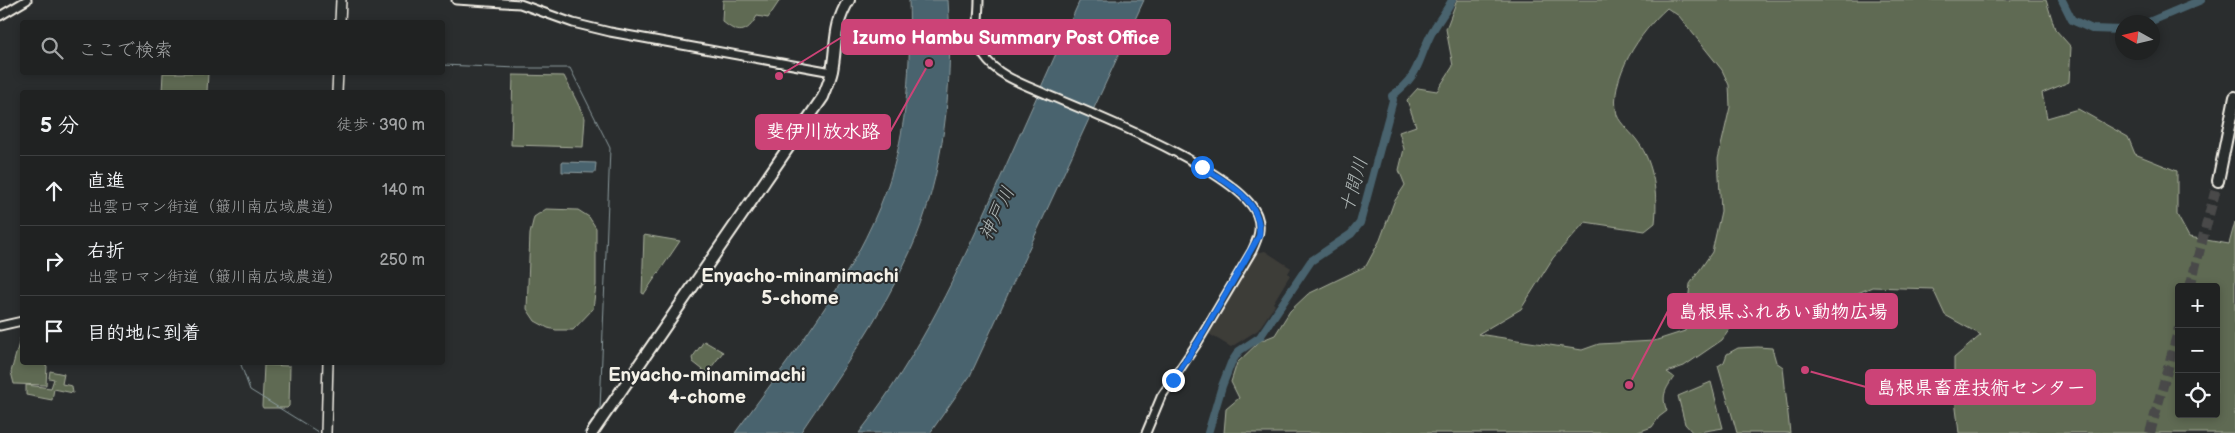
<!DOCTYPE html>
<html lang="ja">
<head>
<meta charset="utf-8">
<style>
  :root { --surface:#202222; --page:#282a2a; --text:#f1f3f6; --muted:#a2a4a5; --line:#3d3f40 }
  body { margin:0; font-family:"Balsamiq Sans","Klee One",sans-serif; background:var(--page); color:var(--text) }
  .controls { position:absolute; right:15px; bottom:15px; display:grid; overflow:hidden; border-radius:5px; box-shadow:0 2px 8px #0003 }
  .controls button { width:45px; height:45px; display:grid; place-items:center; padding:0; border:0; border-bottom:1px solid var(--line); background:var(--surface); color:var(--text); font:25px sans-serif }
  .compass { position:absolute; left:2115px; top:15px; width:45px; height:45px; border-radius:50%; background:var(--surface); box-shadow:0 2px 8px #0003; rotate:278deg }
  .stop { position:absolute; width:15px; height:15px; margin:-11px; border:4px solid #1a73e8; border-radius:50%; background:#fff }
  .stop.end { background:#1a73e8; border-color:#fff; box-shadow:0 1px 5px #0008 }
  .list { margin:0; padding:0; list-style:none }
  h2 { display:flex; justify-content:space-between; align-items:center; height:65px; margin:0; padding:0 20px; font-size:21px }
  h2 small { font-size:16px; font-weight:400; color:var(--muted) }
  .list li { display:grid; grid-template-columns:32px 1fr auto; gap:15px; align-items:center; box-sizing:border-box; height:70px; padding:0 20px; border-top:1px solid var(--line) }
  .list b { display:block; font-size:19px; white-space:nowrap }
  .list p { margin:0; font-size:16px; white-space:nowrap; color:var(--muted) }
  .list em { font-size:16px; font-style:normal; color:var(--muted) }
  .icon { flex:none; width:28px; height:28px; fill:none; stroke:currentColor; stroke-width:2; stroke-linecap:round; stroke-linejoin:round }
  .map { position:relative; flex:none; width:2235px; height:433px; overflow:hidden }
  .search { position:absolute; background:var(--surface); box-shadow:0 2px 8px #0003; left:20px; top:20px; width:425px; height:55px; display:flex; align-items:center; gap:12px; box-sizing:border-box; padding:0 18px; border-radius:5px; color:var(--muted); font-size:19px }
  .panel { position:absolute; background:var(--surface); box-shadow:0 2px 8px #0003; left:20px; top:90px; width:425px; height:275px; border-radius:5px }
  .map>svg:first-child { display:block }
</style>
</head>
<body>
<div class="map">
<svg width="2235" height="433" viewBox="0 0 2235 433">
  <rect width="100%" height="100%" fill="#2a2d2e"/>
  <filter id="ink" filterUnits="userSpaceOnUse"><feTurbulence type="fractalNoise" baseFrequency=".02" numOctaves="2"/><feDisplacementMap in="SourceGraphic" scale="10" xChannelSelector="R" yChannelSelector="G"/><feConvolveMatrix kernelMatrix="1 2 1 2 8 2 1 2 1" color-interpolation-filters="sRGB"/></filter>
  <g filter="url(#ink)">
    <!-- built -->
    <polygon fill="#3e3c39" points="1265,251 1291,268 1288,273 1290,275 1273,303 1275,305 1258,330 1231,347 1209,334 1256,253"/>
    <!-- green -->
    <g fill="#5e6b52" stroke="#a9ae9d" fill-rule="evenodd">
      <path d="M723 0H780L768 18 757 16C747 34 738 35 722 21Z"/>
      <path d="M1457 0H2046L2055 29 2071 47 2069 82 2042 93 2047 118 2078 109 2128 137 2135 154 2177 171V215L2189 237 2229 244 2235 222V433H1959L1954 392V358L1981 335 1945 315 1933 289 1872 287 1840 301 1773 294 1749 302 1722 340 1684 366 1667 372 1674 377C1665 390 1661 396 1667 411L1659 417 1652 427 1635 433H1224L1226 409 1239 398 1231 382 1237 363 1260 341 1275 335 1290 311 1308 294 1366 266 1380 240 1394 202 1405 185 1399 170 1404 149 1399 132 1416 126 1407 100 1418 88 1437 91 1453 66 1446 29ZM1667 8 1679 16 1722 70 1729 85 1730 107 1718 159 1721 211 1712 252 1690 284 1685 331 1654 341 1599 344 1582 350 1478 334 1521 309 1553 258 1585 222 1645 231 1655 223C1658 197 1654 163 1638 142 1633 134 1620 124 1617 115 1608 78 1641 31 1667 8ZM2179 287H2216V414H2179Z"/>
      <polygon points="163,73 208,73 207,92 162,92"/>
      <polygon points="513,75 564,76 585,118 583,147 511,145"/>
      <polygon points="546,209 578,210 589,217 596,228 596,285 593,309 573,330 556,330 548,328 535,321 527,309 530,234 534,217"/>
      <polygon points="644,235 680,241 644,294 642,293"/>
      <polygon points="22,332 22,362 42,363 47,366 46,385 14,384 11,372"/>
      <polygon points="704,341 723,352 707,373 693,362 692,358"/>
      <polygon points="1758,347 1772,348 1776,362 1783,367 1790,433 1737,433 1718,366 1724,362 1727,354 1738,348"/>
      <polygon points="264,365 290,366 289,406 287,408 263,408 262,406"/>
      <polygon points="50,371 64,374 62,384 72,386 73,393 54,389 52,400 26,395 26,385 51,388 54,379 49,378"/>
      <polygon points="1711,382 1723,428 1693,433 1685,424 1678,396"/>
    </g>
    <!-- water -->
    <g fill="#49636e" stroke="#8d9c9f">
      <path d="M909 0H948C954 81 944 178 910 252 881 317 839 375 800 433H735C791 356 854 279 887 188 908 128 911 63 909 0Z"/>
      <path d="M1080 0H1144L970 376 930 433H859C921 353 958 272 999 181 1026 121 1053 60 1080 0Z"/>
      <polygon points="562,162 596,163 595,173 562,172"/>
    </g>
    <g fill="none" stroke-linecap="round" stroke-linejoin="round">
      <!-- stream -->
      <g stroke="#8d9c9f" stroke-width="1">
        <polyline points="442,65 518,68 570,68 610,148 600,409 584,433"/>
        <polyline points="240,362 250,390 318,432"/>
      </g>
      <!-- river -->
      <g stroke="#49636e" stroke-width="8">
        <polyline points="2062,0 2072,20 2092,29 2122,30"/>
        <polyline points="2149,22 2201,0"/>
        <path d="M1208 433 1222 386 1231 363 1239 351 1260 337 1311 261 1351 234 1360 223 1393 100 1392 96C1421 73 1416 64 1431 34 1437 22 1446 12 1452 0"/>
      </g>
      <!-- highway-tunnel -->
      <g stroke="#484a4a" stroke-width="10" stroke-dasharray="10 5" stroke-linecap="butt">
        <polyline points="2190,287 2218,181"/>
        <polyline points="2150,433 2179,328"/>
      </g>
      <defs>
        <g id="minor">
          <polyline points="456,0 520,4 573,23 610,32 832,72"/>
          <path d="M979 0C979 17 974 41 984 56 998 77 1026 85 1048 95 1093 114 1241 172 1257 215 1262 228 1258 238 1252 251L1198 342 1161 397 1146 433"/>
          <polyline points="0,16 27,0"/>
          <polyline points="0,326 22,321"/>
        </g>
        <g id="major">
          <polyline points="340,22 341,0"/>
          <polyline points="337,92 338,72"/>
          <polyline points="326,433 328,362"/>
        </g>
        <g id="highway">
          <polyline points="2218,181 2235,97"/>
          <path d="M592 433 823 97C826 89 830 80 832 71 837 44 833 25 849 0"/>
        </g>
      </defs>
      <!-- minor casing -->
      <use href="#minor" stroke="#f4f1e8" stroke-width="11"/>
      <!-- major casing -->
      <use href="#major" stroke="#f4f1e8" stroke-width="12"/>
      <!-- highway casing -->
      <use href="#highway" stroke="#f4f1e8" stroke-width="14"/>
      <!-- minor -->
      <use href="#minor" stroke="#2a2d2e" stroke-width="7"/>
      <!-- major -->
      <use href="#major" stroke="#2a2d2e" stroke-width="9"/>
      <!-- highway -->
      <use href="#highway" stroke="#2a2d2e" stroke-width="10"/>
    </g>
  </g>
  <g fill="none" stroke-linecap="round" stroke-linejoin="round" filter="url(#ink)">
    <!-- route -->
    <path stroke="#1a73e8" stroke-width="6" d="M1173 380 1198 342 1259 236C1263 201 1228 183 1202 167"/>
  </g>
  <g text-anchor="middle" stroke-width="4" stroke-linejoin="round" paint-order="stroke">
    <!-- water labels -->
    <g font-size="19" font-style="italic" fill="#b0b8b7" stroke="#2a2d2e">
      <text transform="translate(1353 185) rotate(-74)" y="7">十間川</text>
      <text transform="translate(996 213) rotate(-64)" y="7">神戸川</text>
    </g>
    <!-- neighbourhood labels -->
    <g font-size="19" font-weight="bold" fill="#f4f1e8" stroke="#2a2d2e">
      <text x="800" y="282">Enyacho-minamimachi<tspan x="800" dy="22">5-chome</tspan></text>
      <text x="707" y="381">Enyacho-minamimachi<tspan x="707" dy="22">4-chome</tspan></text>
    </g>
  </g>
  <!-- callouts -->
  <path fill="none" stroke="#cc4377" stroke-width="2" d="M779 76L842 37M929 63L890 132M1629 385L1668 311M1805 370L1866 387"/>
  <g fill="#cc4377" stroke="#2a2d2e" stroke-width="2">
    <circle cx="779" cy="76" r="5"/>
    <circle cx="929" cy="63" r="5"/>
    <circle cx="1629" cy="385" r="5"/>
    <circle cx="1805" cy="370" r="5"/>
  </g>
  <g fill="#cc4377" stroke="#cc4377" stroke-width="2">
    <rect x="842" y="20" width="328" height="34" rx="5"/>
    <rect x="756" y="115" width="134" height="34" rx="5"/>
    <rect x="1668" y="294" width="229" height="34" rx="5"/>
    <rect x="1866" y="370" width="229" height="34" rx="5"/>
  </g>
  <g font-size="19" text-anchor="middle" font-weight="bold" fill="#fff">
    <text x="1006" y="44">Izumo Hambu Summary Post Office</text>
    <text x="823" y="138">斐伊川放水路</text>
    <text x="1783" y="318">島根県ふれあい動物広場</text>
    <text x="1981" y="394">島根県畜産技術センター</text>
  </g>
</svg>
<div class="controls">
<button>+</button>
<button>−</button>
<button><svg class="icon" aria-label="locate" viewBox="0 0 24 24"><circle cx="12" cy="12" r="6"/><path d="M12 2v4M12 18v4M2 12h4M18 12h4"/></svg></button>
</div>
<svg class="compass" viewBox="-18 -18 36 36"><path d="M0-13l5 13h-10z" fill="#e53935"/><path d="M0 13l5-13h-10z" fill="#a2a4a5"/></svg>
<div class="stop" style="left:1202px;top:167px"></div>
<div class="stop end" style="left:1173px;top:380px"></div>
<div class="search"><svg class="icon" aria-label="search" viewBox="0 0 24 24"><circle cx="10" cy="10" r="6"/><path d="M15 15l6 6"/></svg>ここで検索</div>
<section class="panel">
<h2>5 分<small>徒歩 · 390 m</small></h2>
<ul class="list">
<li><svg class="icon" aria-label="ahead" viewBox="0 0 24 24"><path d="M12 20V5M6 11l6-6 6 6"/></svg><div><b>直進</b><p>出雲ロマン街道（簸川南広域農道）</p></div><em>140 m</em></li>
<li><svg class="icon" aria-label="right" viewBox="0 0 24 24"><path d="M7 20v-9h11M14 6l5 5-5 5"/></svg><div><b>右折</b><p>出雲ロマン街道（簸川南広域農道）</p></div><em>250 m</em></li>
<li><svg class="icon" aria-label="arrive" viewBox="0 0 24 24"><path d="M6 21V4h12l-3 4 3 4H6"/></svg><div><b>目的地に到着</b></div></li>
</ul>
</section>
</div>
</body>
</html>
